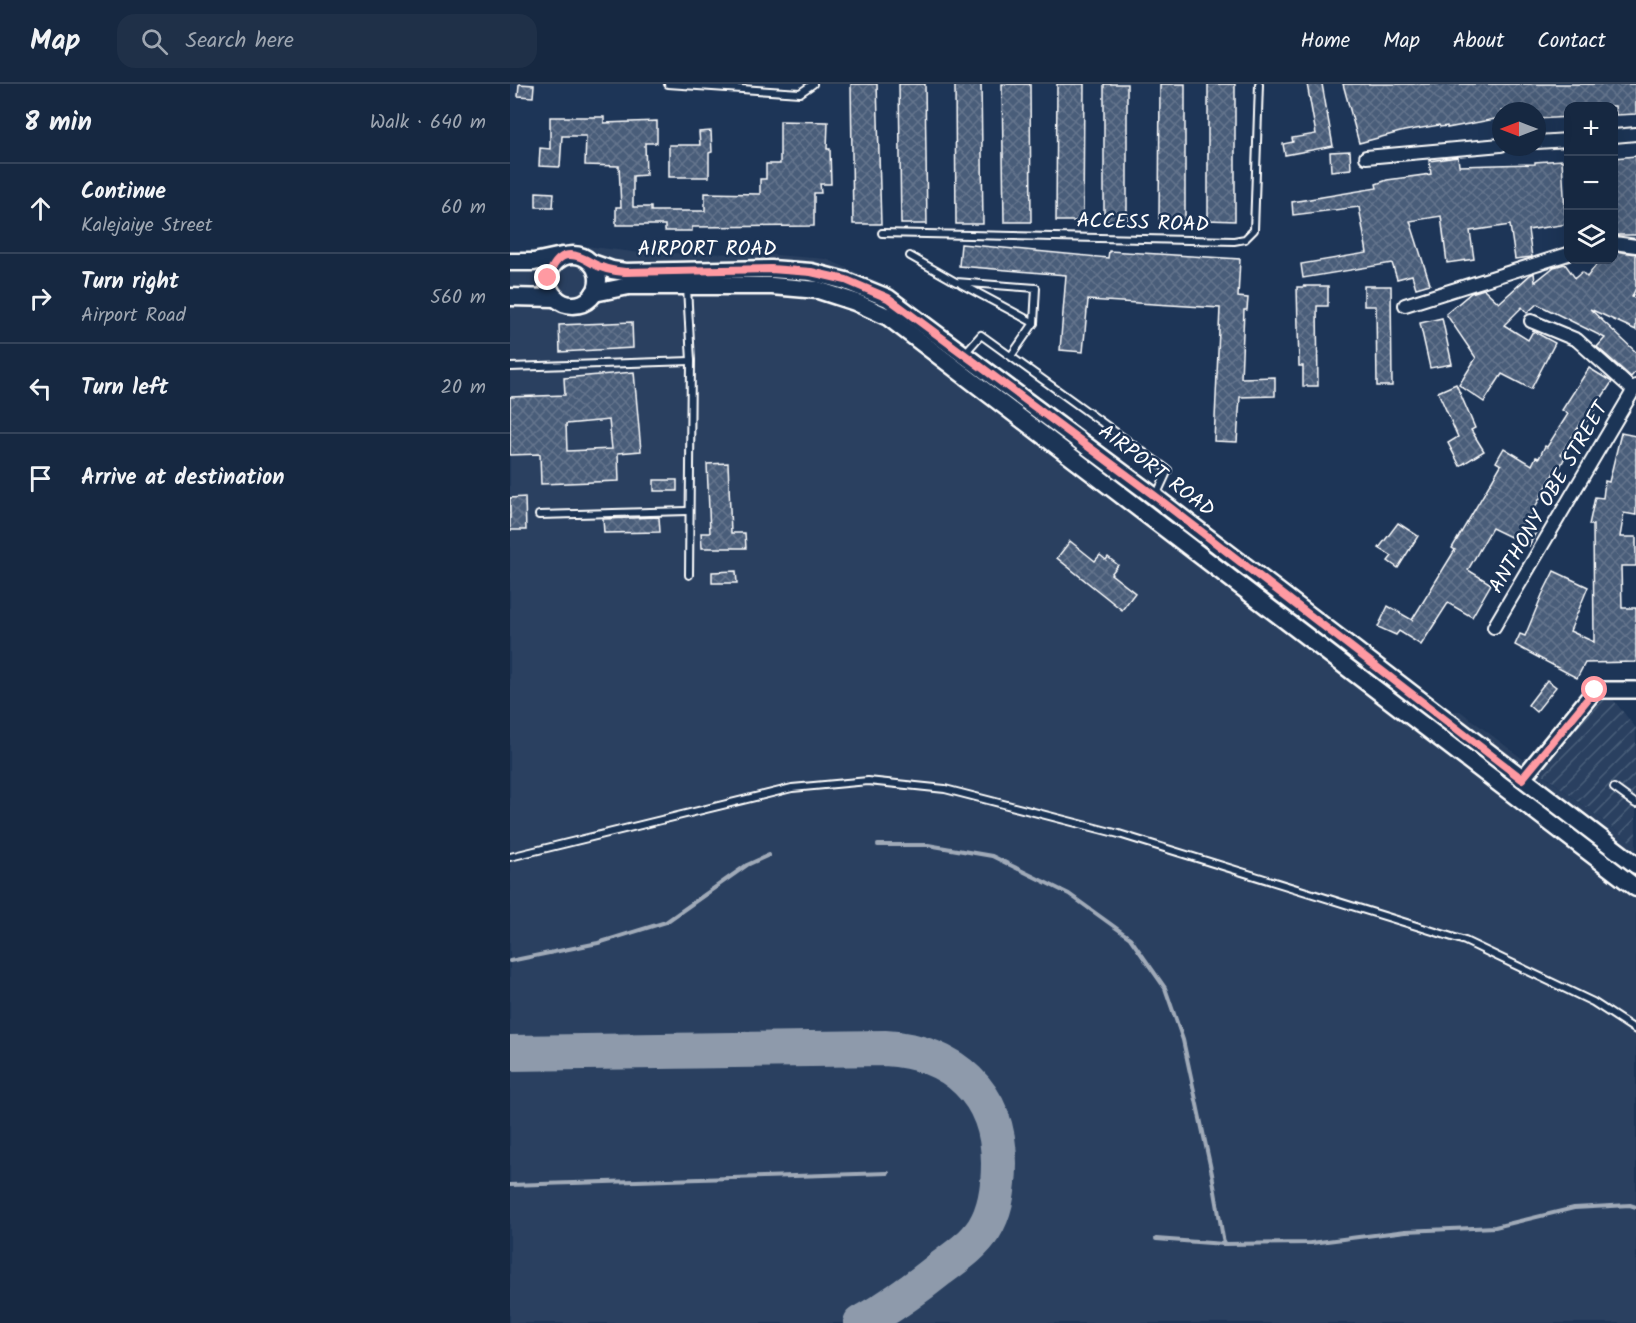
<!DOCTYPE html>
<html lang="en">
<head>
<meta charset="utf-8">
<style>
  :root { --surface:#162841; --page:#1f3048; --text:#f1f3f6; --muted:#9ea6b1; --line:#35445a }
  body { margin:0; font-family:Kalam,sans-serif; background:var(--page); color:var(--text) }
  .controls { position:absolute; right:18px; top:18px; display:grid; overflow:hidden; border-radius:12px; box-shadow:0 6px 24px #0002 }
  .controls button { width:54px; height:54px; display:grid; place-items:center; padding:0; border:0; border-bottom:2px solid var(--line); background:var(--surface); color:var(--text); font:30px sans-serif }
  .compass { position:absolute; left:982px; top:18px; width:54px; height:54px; border-radius:50%; background:var(--surface); box-shadow:0 6px 24px #0002; rotate:270deg }
  .stop { position:absolute; width:18px; height:18px; margin:-14px; border:4px solid #ff9aa2; border-radius:50%; background:#fff }
  .stop.end { background:#ff9aa2; border-color:#fff; box-shadow:0 2px 6px #0008 }
  .list { margin:0; padding:0; list-style:none }
  h2 { display:flex; justify-content:space-between; align-items:center; height:78px; margin:0; padding:0 24px; font-size:26px }
  h2 small { font-size:20px; font-weight:400; color:var(--muted) }
  .list li { display:grid; grid-template-columns:39px 1fr auto; gap:18px; align-items:center; box-sizing:border-box; height:90px; padding:0 24px; border-top:2px solid var(--line) }
  .list b { display:block; font-size:22px; white-space:nowrap }
  .list p { margin:0; font-size:20px; white-space:nowrap; color:var(--muted) }
  .list em { font-size:20px; font-style:normal; color:var(--muted) }
  .icon { flex:none; width:33px; height:33px; fill:none; stroke:currentColor; stroke-width:2; stroke-linecap:round; stroke-linejoin:round }
  .map { position:relative; flex:none; width:1126px; height:1239px; overflow:hidden }
  header { display:flex; align-items:center; gap:36px; box-sizing:border-box; height:84px; padding:0 30px; background:var(--surface); border-bottom:2px solid var(--line) }
  header strong { font-size:28px }
  nav { display:flex; gap:33px; margin-inline-start:auto; font-size:21px }
  .search { width:420px; height:54px; background:var(--page); display:flex; align-items:center; gap:15px; box-sizing:border-box; padding:0 21px; border-radius:18px; color:var(--muted); font-size:22px }
  main { display:flex }
  aside { flex:1; background:var(--surface) }
  .map>svg:first-child { display:block }
</style>
</head>
<body>
<header>
<strong>Map</strong>
<div class="search"><svg class="icon" aria-label="search" viewBox="0 0 24 24"><circle cx="10" cy="10" r="6"/><path d="M15 15l6 6"/></svg>Search here</div>
<nav><a>Home</a><a>Map</a><a>About</a><a>Contact</a></nav>
</header>
<main>
<aside>
<h2>8 min<small>Walk · 640 m</small></h2>
<ul class="list">
<li><svg class="icon" aria-label="ahead" viewBox="0 0 24 24"><path d="M12 20V5M6 11l6-6 6 6"/></svg><div><b>Continue</b><p>Kalejaiye Street</p></div><em>60 m</em></li>
<li><svg class="icon" aria-label="right" viewBox="0 0 24 24"><path d="M7 20v-9h11M14 6l5 5-5 5"/></svg><div><b>Turn right</b><p>Airport Road</p></div><em>560 m</em></li>
<li><svg class="icon" aria-label="left" viewBox="0 0 24 24"><path d="M17 20v-9H6M10 6l-5 5 5 5"/></svg><div><b>Turn left</b></div><em>20 m</em></li>
<li><svg class="icon" aria-label="arrive" viewBox="0 0 24 24"><path d="M6 21V4h12l-3 4 3 4H6"/></svg><div><b>Arrive at destination</b></div></li>
</ul>
</aside>
<div class="map">
<svg width="1126" height="1239" viewBox="0 0 1126 1239">
  <defs>
    <pattern id="industrial-furrows" width="10" height="10" patternUnits="userSpaceOnUse" patternTransform="scale(1.5)"><rect width="10" height="10" fill="#2a4161"/><path d="M-1 1l2-2M0 10L10 0M9 11l2-2" fill="none" stroke="#4a5e79"/></pattern>
    <pattern id="building-cross-hatch" width="8" height="8" patternUnits="userSpaceOnUse" patternTransform="scale(1.5)"><rect width="8" height="8" fill="#4a5d79"/><path d="M0 0l8 8M0 8l8-8" fill="none" stroke="#65758d"/></pattern>
  </defs>
  <rect width="100%" height="100%" fill="#1d3557"/>
  <filter id="ink" filterUnits="userSpaceOnUse"><feTurbulence type="fractalNoise" baseFrequency=".0167" numOctaves="2"/><feDisplacementMap in="SourceGraphic" scale="12" xChannelSelector="R" yChannelSelector="G"/><feConvolveMatrix kernelMatrix="1 2 1 2 8 2 1 2 1" color-interpolation-filters="sRGB"/></filter>
  <g filter="url(#ink)">
    <!-- built -->
    <polygon fill="#2a4161" points="67,161 131,169 252,170 316,175 372,199 939,627 950,627 1126,762 1126,1239 0,1239 0,169"/>
    <!-- industrial -->
    <polygon fill="url(#industrial-furrows)" points="1088,597 1126,644 1126,762 1025,684"/>
    <g fill="none" stroke-linecap="round" stroke-linejoin="round">
      <!-- stream -->
      <g stroke="#a0aab8" stroke-width="4">
        <polyline points="368,761 418,761 482,772 559,810 620,854 655,904 673,956 702,1090 714,1160"/>
        <polyline points="0,877 88,859 156,838 237,781 259,771"/>
        <polyline points="0,1101 378,1089"/>
        <polyline points="646,1155 714,1160 801,1159 896,1147 985,1143 1064,1124 1120,1121 1126,1123"/>
      </g>
      <!-- taxiway -->
      <path stroke="#8e9aab" stroke-width="36" d="M0 969 375 964C443 968 489 1009 489 1079 489 1102 486 1126 474 1145 463 1162 446 1173 430 1185 405 1205 379 1224 351 1239"/>
    </g>
    <!-- building -->
    <g fill="url(#building-cross-hatch)" stroke="#fff" stroke-width="1.5" fill-rule="evenodd">
      <polygon points="9,0 24,1 23,13 8,12"/>
      <polygon points="341,0 367,0 371,140 343,140"/>
      <polygon points="389,0 415,0 417,140 391,140"/>
      <polygon points="445,0 471,0 473,140 446,140"/>
      <polygon points="492,0 520,0 521,138 494,138"/>
      <polygon points="547,0 574,0 573,137 546,137"/>
      <rect x="594" y="0" width="23" height="137"/>
      <polygon points="650,0 675,0 675,136 649,135"/>
      <polygon points="698,0 725,0 725,137 698,136"/>
      <polygon points="797,0 812,0 823,62 775,71 773,60 783,58 782,54 806,50"/>
      <polygon points="833,0 1126,0 1126,30 1106,31 1105,22 1059,22 1059,33 1027,35 1027,27 991,27 991,34 937,44 937,42 930,43 929,41 894,47 849,59"/>
      <polygon points="40,33 94,33 94,39 147,37 147,59 135,59 136,91 123,92 123,123 141,123 141,127 195,127 195,109 250,110 250,95 256,95 256,80 270,80 270,37 318,38 317,65 320,65 321,100 310,100 311,109 304,109 304,142 182,143 182,147 155,147 155,141 106,141 106,123 111,123 109,82 75,81 76,52 52,52 50,83 29,82 30,64 40,65"/>
      <polygon points="201,47 202,68 199,69 199,93 159,93 159,61 190,61 189,48"/>
      <polygon points="840,67 841,85 821,87 820,68"/>
      <polygon points="1126,72 1126,151 1104,151 1104,74"/>
      <polygon points="948,73 949,82 1025,80 1025,78 1052,76 1055,128 1058,140 1018,146 1022,173 1005,175 1000,141 960,147 964,175 937,179 931,132 900,137 920,200 906,204 902,191 887,195 882,179 793,194 791,180 857,169 849,123 783,131 782,118 867,104 866,100 877,96 921,90 919,77"/>
      <polygon points="26,108 44,109 43,123 26,123"/>
      <polygon points="451,160 598,174 599,167 730,175 728,213 738,214 737,226 734,226 731,294 765,293 765,312 730,313 727,358 704,357 710,224 578,216 573,268 550,266 556,191 449,182"/>
      <polygon points="1104,167 1126,170 1126,204 1122,213 1126,215 1126,246 1080,225 1126,268 1126,287 1121,293 1087,263 1095,254 1027,220 1017,229 1012,223 994,241 1018,256 1023,247 1045,259 1021,305 992,290 974,318 949,301 966,274 936,230 961,209 974,205 989,219 1020,191 1024,189 1025,198 1044,183 1055,180 1065,194 1072,188 1077,193 1090,176 1104,176"/>
      <polygon points="794,202 818,202 818,222 807,222 808,302 793,302 793,282 789,282 787,203 795,203"/>
      <polygon points="854,202 881,202 882,302 867,302 866,222 854,222"/>
      <polygon points="932,234 942,280 920,284 910,239"/>
      <polygon points="122,238 123,264 50,268 49,241"/>
      <polygon points="1079,284 1102,298 1074,341 1071,339 1051,370 1055,373 1050,383 1048,381 1016,440 1027,446 1019,462 982,444 958,486 981,500 962,533 938,519 911,561 889,547 886,551 868,543 878,522 902,536 945,466 942,464 991,381 986,378 994,364 1022,381 1026,373 1029,374 1035,362 1037,363 1058,330 1052,326"/>
      <path d="M124 288 131 367 108 369 109 397 31 400 30 370 0 371V313L55 311 54 294ZM99 336 102 365 57 367 56 340Z"/>
      <polygon points="946,300 965,344 961,346 974,367 950,382 938,359 948,353 928,308"/>
      <polygon points="1111,349 1126,352 1126,431 1114,429 1110,453 1126,453 1126,482 1111,482 1112,524 1126,524 1126,578 1075,579 1067,594 1005,561 1010,550 1015,552 1032,511 1044,487 1078,503 1060,547 1084,558 1083,441 1079,441 1085,413 1093,414 1095,397 1099,398"/>
      <polygon points="218,379 221,449 235,449 236,464 192,464 191,449 200,449 197,380"/>
      <rect x="144" y="396" width="23" height="11"/>
      <polygon points="15,413 16,446 0,446 0,414"/>
      <polygon points="149,433 150,448 94,449 93,435"/>
      <polygon points="888,439 908,452 888,484 878,477 882,472 869,464"/>
      <polygon points="560,457 585,477 590,471 596,476 598,473 608,481 601,490 625,509 612,526 547,474"/>
      <polygon points="226,487 227,499 202,499 202,488"/>
      <polygon points="1037,596 1046,603 1026,628 1018,621"/>
    </g>
    <g fill="none" stroke-linecap="round" stroke-linejoin="round">
      <defs>
        <g id="service">
          <polyline points="158,0 290,9 303,0"/>
          <polyline points="372,149 724,157 735,155 744,146 749,0"/>
          <polyline points="400,172 446,198 526,204 524,239 501,272"/>
          <polyline points="451,200 524,239"/>
          <polyline points="177,203 181,277 179,491"/>
          <polyline points="455,269 471,251 658,386 646,412"/>
          <polyline points="0,283 181,277"/>
          <polyline points="29,431 178,427"/>
          <polyline points="1104,704 1126,720"/>
          <polyline points="0,773 282,704 358,697 435,705 609,750 955,857 1083,918 1126,946"/>
        </g>
        <g id="minor">
          <polyline points="1104,52 1126,50"/>
          <polyline points="1027,58 1058,56"/>
          <polyline points="856,73 991,61"/>
          <polyline points="1104,159 1126,162"/>
          <polyline points="895,221 1058,170"/>
          <polyline points="1021,237 1067,256 1123,306"/>
          <polyline points="984,543 1126,302"/>
        </g>
        <polyline id="tertiary" points="1012,695 1085,606 1126,606"/>
        <g id="secondary">
          <circle cx="63" cy="196" r="25"/>
          <polyline points="0,178 24,178 52,172"/>
          <polyline points="82,179 102,186 115,188 261,185 301,188 336,197 378,214 645,413 1126,781"/>
          <polyline points="84,209 119,202 262,202 308,206 345,218 378,233 1126,804"/>
          <polyline points="0,213 46,214"/>
        </g>
      </defs>
      <!-- service casing -->
      <use href="#service" stroke="#fff" stroke-width="10"/>
      <!-- minor casing -->
      <use href="#minor" stroke="#fff" stroke-width="16"/>
      <!-- tertiary casing -->
      <use href="#tertiary" stroke="#fff" stroke-width="20"/>
      <!-- secondary casing -->
      <use href="#secondary" stroke="#fff" stroke-width="21"/>
      <!-- service -->
      <use href="#service" stroke="#1d3557" stroke-width="6"/>
      <!-- minor -->
      <use href="#minor" stroke="#1d3557" stroke-width="12"/>
      <!-- tertiary -->
      <use href="#tertiary" stroke="#1d3557" stroke-width="15"/>
      <!-- secondary -->
      <use href="#secondary" stroke="#1d3557" stroke-width="16"/>
    </g>
  </g>
  <g fill="none" stroke-linecap="round" stroke-linejoin="round" filter="url(#ink)">
    <!-- route -->
    <path stroke="#ff9aa2" stroke-width="8" d="M38 194C47 167 61 166 82 179 92 185 104 187 115 188L261 185 301 188 336 196 378 214 645 412 1012 695 1085 606"/>
  </g>
  <g text-anchor="middle" stroke-width="5" stroke-linejoin="round" paint-order="stroke">
    <!-- street labels -->
    <g font-size="21" fill="#fff" stroke="#1d3557">
      <text transform="translate(633 138) rotate(2)" y="7">ACCESS ROAD</text>
      <text x="197" y="171">AIRPORT ROAD</text>
      <text transform="translate(647 386) rotate(37)" y="7">AIRPORT ROAD</text>
      <text transform="translate(1038 413) rotate(-60)" y="7">ANTHONY OBE STREET</text>
    </g>
  </g>
</svg>
<div class="controls">
<button>+</button>
<button>−</button>
<button><svg class="icon" aria-label="layers" viewBox="0 0 24 24"><path d="M12 4l9 5-9 5-9-5zM3 14l9 5 9-5"/></svg></button>
</div>
<svg class="compass" viewBox="-18 -18 36 36"><path d="M0-13l5 13h-10z" fill="#e53935"/><path d="M0 13l5-13h-10z" fill="#9ea6b1"/></svg>
<div class="stop" style="left:1085px;top:606px"></div>
<div class="stop end" style="left:38px;top:194px"></div>
</div>
</main>
</body>
</html>
